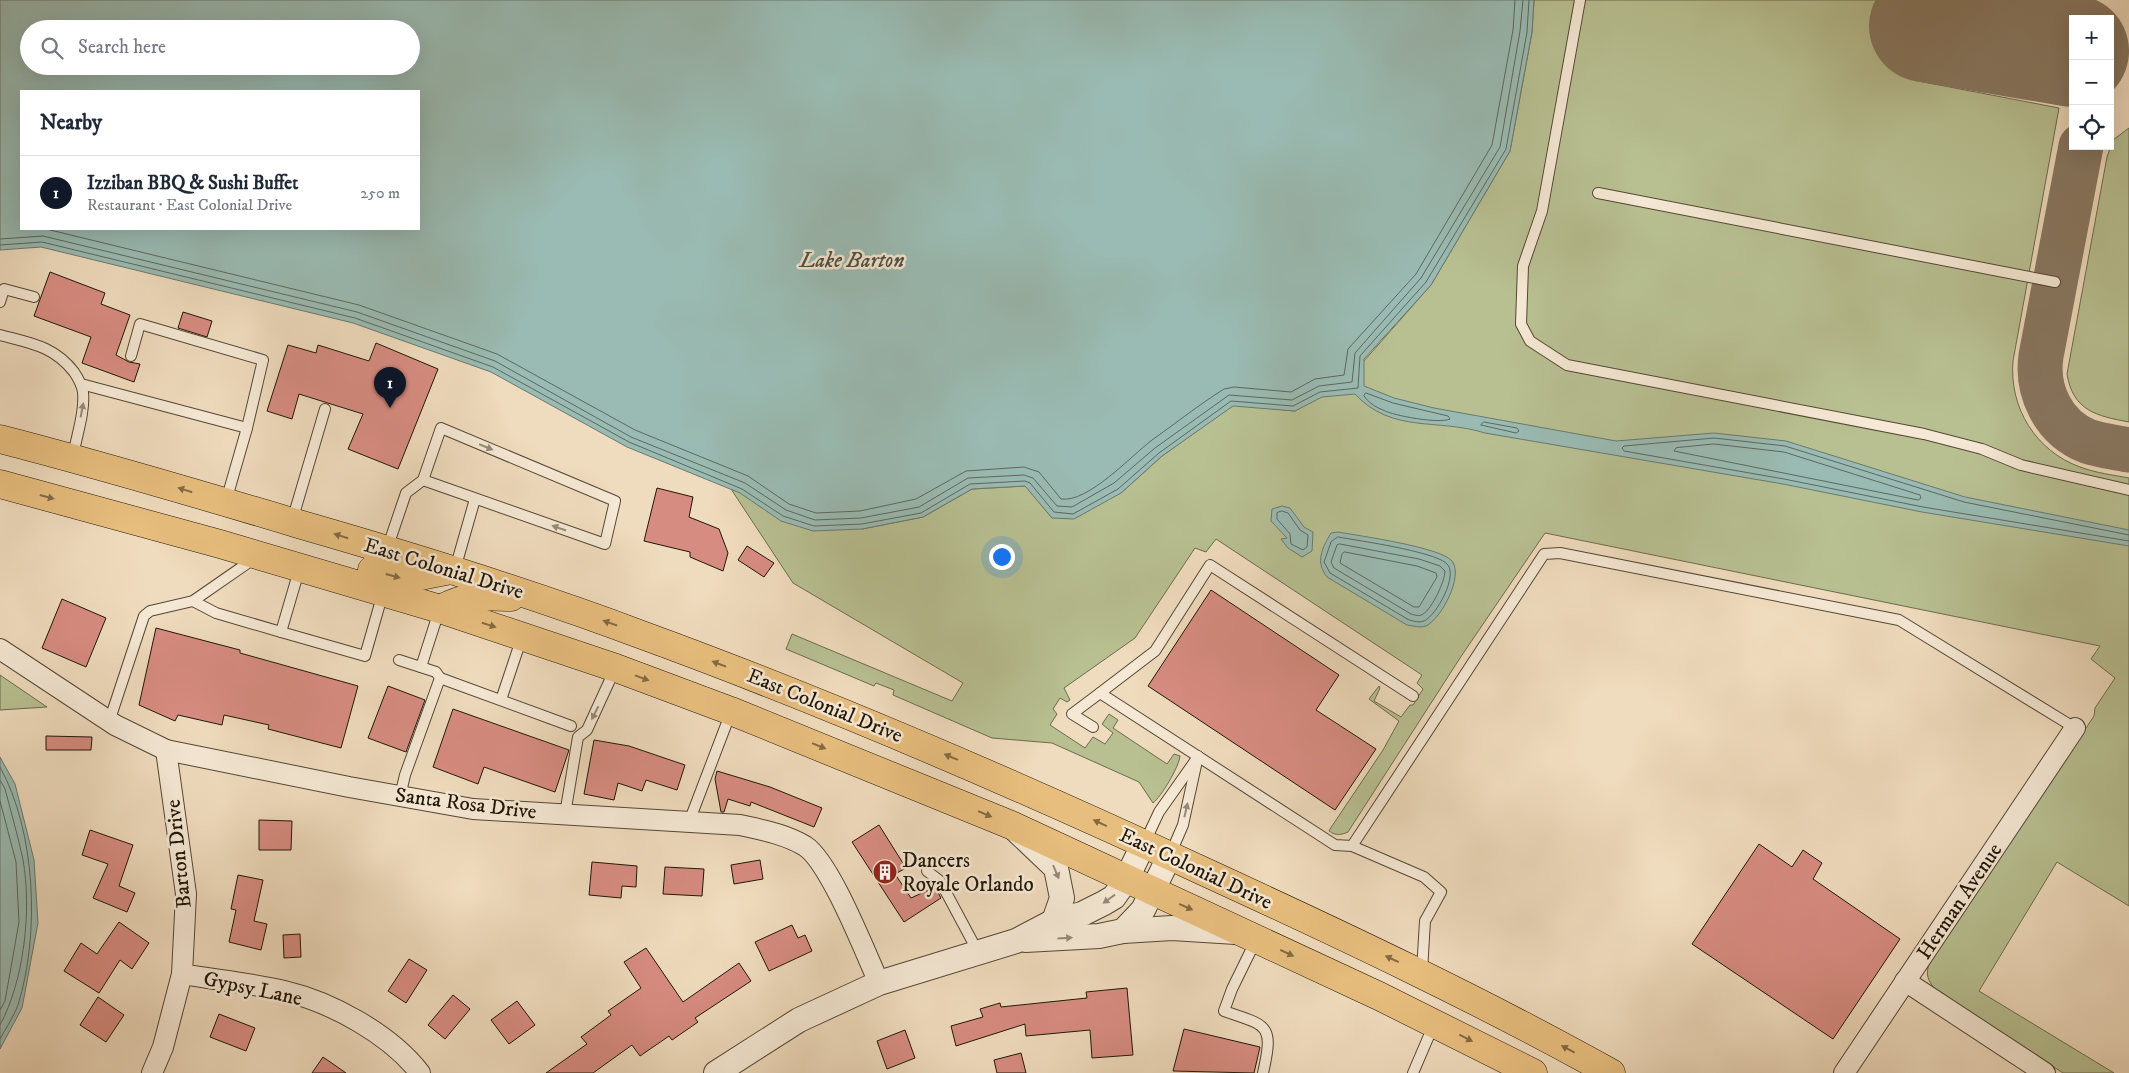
<!DOCTYPE html>
<html lang="en">
<head>
<meta charset="utf-8">
<style>
  :root { --surface:#fff; --page:#f2f2f3; --text:#1f2937; --muted:#747a83; --line:#e0e1e3; --accent:#111827 }
  body { margin:0; font-family:"IM FELL DW Pica",serif; background:var(--page); color:var(--text) }
  .controls { position:absolute; right:15px; top:15px; display:grid; overflow:hidden; border-radius:0px; box-shadow:0 5px 20px #0002 }
  .controls button { width:45px; height:45px; display:grid; place-items:center; padding:0; border:0; border-bottom:1px solid var(--line); background:var(--surface); color:var(--text); font:25px sans-serif }
  .you { position:absolute; left:1001px; top:556px; width:18px; height:18px; margin:-12px; border:4px solid #fff; border-radius:50%; background:#1a73e8; box-shadow:0 0 0 8px #1a73e833 }
  .badge { display:grid; place-items:center; width:32px; height:32px; border-radius:50%; background:var(--accent); color:#fff; font-size:16px; font-weight:700 }
  .pin { position:absolute; translate:-50% -41px; filter:drop-shadow(0 1px 2px #0008) }
  .pin::after { content:''; position:absolute; top:26px; width:18px; height:15px; background:inherit; clip-path:polygon(0 0,100% 0,50% 100%) }
  .list { margin:0; padding:0; list-style:none }
  h2 { display:flex; justify-content:space-between; align-items:center; height:65px; margin:0; padding:0 20px; font-size:21px }
  h2 small { font-size:16px; font-weight:400; color:var(--muted) }
  .list li { display:grid; grid-template-columns:32px 1fr auto; gap:15px; align-items:center; box-sizing:border-box; height:75px; padding:0 20px; border-top:1px solid var(--line) }
  .list b { display:block; font-size:19px; white-space:nowrap }
  .list p { margin:0; font-size:16px; white-space:nowrap; color:var(--muted) }
  .list em { font-size:16px; font-style:normal; color:var(--muted) }
  .icon { flex:none; width:28px; height:28px; fill:none; stroke:currentColor; stroke-width:2; stroke-linecap:round; stroke-linejoin:round }
  .map { position:relative; flex:none; width:2129px; height:1073px; overflow:hidden }
  .search { position:absolute; background:var(--surface); box-shadow:0 5px 20px #0002; left:20px; top:20px; width:400px; height:55px; display:flex; align-items:center; gap:12px; box-sizing:border-box; padding:0 18px; border-radius:28px; color:var(--muted); font-size:19px }
  .panel { position:absolute; background:var(--surface); box-shadow:0 5px 20px #0002; left:20px; top:90px; width:400px; height:140px; border-radius:0px }
  .map>svg:first-child { display:block }
</style>
</head>
<body>
<div class="map">
<svg width="2129" height="1073" viewBox="0 0 2129 1073">
  <rect width="100%" height="100%" fill="#efdbbd"/>
  <filter id="stains"><feTurbulence type="fractalNoise" baseFrequency=".004" numOctaves="4"/><feColorMatrix values="0 0 0 0 .2 0 0 0 0 .09 0 0 0 0 .02 0 0 0 .5 -.17"/></filter>
  <radialGradient id="worn" r=".72"><stop offset=".6" stop-color="#630" stop-opacity="0"/><stop offset="1" stop-color="#630" stop-opacity=".3"/></radialGradient>
  <!-- green -->
  <g fill="#b8c092" stroke="#6c6b4d">
    <path d="M1534 0H1927L1913 80 2059 108 2013 361C2009 408 2036 451 2080 467 2096 473 2113 475 2129 478V906L2057 862 1979 991 2114 1073H2063L1934 988C1926 978 1925 970 1932 959L2094 716 2095 708 2115 678 2091 659 2100 646 1545 533 1462 655 1348 832C1341 835 1336 836 1329 831L1330 829 1383 750 1399 721 1369 699 1379 686 1380 688 1374 701 1401 717 1410 705H1413L1423 689 1417 683 1422 675 1216 539 1206 552 1195 548 1135 638 1064 688 1070 700 1067 702 1060 698 1053 709 1057 714 1050 725 1085 748 1093 737 1105 744 1113 733 1102 724 1109 714 1118 720 1113 728 1167 764 1174 754 1180 756C1179 767 1161 797 1153 803L1139 782 1052 743 992 738 893 695 894 690 876 683 874 686 786 649 792 634 952 701 963 683 793 583 731 489 862 529 923 517 972 489 1026 486 1052 518 1121 493 1162 456 1233 405 1295 411 1348 379 1431 285 1510 151 1532 32Z"/>
    <path d="M2129 128V422C2097 416 2073 411 2067 374L2107 157 2113 140Z"/>
    <polygon points="0,675 47,707 0,710"/>
  </g>
  <!-- water -->
  <g fill="#9abbb3" stroke="#69796f" fill-rule="evenodd">
    <path d="M0 0H1534L1532 32 1510 151 1431 285 1364 359V386L1394 398 1434 408 1616 441 1714 433 1786 441 1965 497 2129 530V546L1922 512 1783 484 1485 433C1438 418 1392 434 1355 394L1322 397 1295 411 1233 406 1162 456 1121 493 1074 519 1052 518 1025 486 972 489 923 517 862 529 813 531 781 521 740 493 627 447 491 372 353 323 41 247 0 250ZM29 29H411V66H29ZM419 91V229H21V91Z"/>
    <polygon points="1282,506 1290,508 1304,527 1313,532 1312,551 1302,557 1288,548 1281,539 1287,538 1271,521 1272,509"/>
    <path d="M1338 532C1360 536 1440 547 1452 561 1464 576 1441 619 1426 626 1419 628 1414 626 1407 625L1327 577C1315 562 1322 548 1331 533Z"/>
    <polygon points="0,757 15,784 34,860 38,923 22,1008 0,1049"/>
  </g>
  <g fill="none" stroke-linecap="round" stroke-linejoin="round">
    <!-- shore -->
    <g stroke="#5d685e" stroke-width="1">
      <path d="M46 229 359 305 497 354 635 430 748 476 789 504 816 513 860 511 916 499 966 471 1024 467 1039 472 1061 499C1088 503 1131 456 1152 440 1176 423 1200 404 1224 389L1234 387 1291 392 1315 379 1344 375 1348 349 1416 274 1492 145 1513 30 1515 0"/>
      <polyline points="0,239 43,236 357,312 495,361 631,437 745,483 786,510 815,520 861,518 919,507 968,478 1024,475 1033,478 1057,506 1072,507 1114,483 1155,448 1229,395 1292,400 1319,386 1352,382 1355,353 1421,278 1500,147 1520,31 1523,0"/>
      <polyline points="0,245 42,242 355,318 493,367 629,442 742,489 783,516 814,526 862,524 921,513 970,484 1025,481 1030,483 1054,512 1073,514 1118,489 1159,453 1231,401 1293,406 1320,392 1358,388 1360,356 1426,282 1506,149 1527,32 1529,0"/>
      <path d="M1366 393 1393 403 1448 416 1450 419C1440 424 1394 416 1383 410 1375 407 1368 402 1364 396Z"/>
      <polygon points="1484,422 1517,428 1519,431 1516,433 1481,425"/>
      <polygon points="1714,444 1784,452 1920,495 1921,498 1918,500 1674,451 1676,448"/>
      <polygon points="1282,511 1288,513 1300,530 1308,535 1307,547 1303,550 1291,544 1290,534 1277,519 1277,513"/>
      <polyline points="2129,535 1964,502 1785,446 1714,438 1624,446 1622,448 1624,451 1784,479 1923,507 2129,541"/>
      <path d="M1338 537C1361 541 1431 551 1446 563 1460 574 1436 616 1424 621 1418 623 1414 621 1409 620L1330 573 1324 562 1331 542Z"/>
      <path d="M1340 544 1419 559 1440 566 1445 571C1445 581 1432 609 1423 614 1419 617 1415 615 1411 614L1334 568 1331 562 1337 545Z"/>
      <polygon points="1345,552 1417,566 1436,573 1437,577 1419,607 1414,607 1340,563 1342,554"/>
      <path d="M0 767C36 832 40 934 18 1005 14 1016 6 1028 0 1039"/>
      <path d="M0 780 5 789C11 812 18 836 23 860 32 910 24 981 0 1025"/>
      <polyline points="0,801 16,862 19,922 5,1001 0,1010"/>
    </g>
    <!-- taxiway -->
    <path stroke="#887862" stroke-width="45" d="M2081 146 2041 356C2036 391 2053 427 2087 441 2101 446 2115 447 2129 450"/>
    <!-- runway -->
    <polyline stroke="#887862" stroke-width="112" points="1925,26 2073,51"/>
  </g>
  <!-- building -->
  <g fill="#d78c81" stroke="#201608">
    <polygon points="50,272 105,293 101,304 130,315 116,355 129,362 140,364 134,382 82,363 91,337 34,316"/>
    <polygon points="183,312 212,321 207,337 178,328"/>
    <polygon points="376,343 438,369 398,469 348,449 363,414 299,394 292,419 267,411 288,345 316,353 318,345 369,361"/>
    <polygon points="657,488 693,497 689,517 719,529 728,553 723,571 690,557 690,552 644,541"/>
    <polygon points="747,546 774,563 764,577 738,560"/>
    <polygon points="1211,590 1339,675 1316,710 1376,749 1335,810 1148,686"/>
    <polygon points="62,599 106,618 86,667 42,648"/>
    <polygon points="156,628 240,650 240,653 358,686 341,748 268,729 269,725 224,715 222,725 178,715 175,721 139,705"/>
    <polygon points="388,686 425,700 406,752 368,738"/>
    <polygon points="453,709 569,750 555,792 484,767 478,784 433,767"/>
    <polygon points="46,736 92,737 91,750 46,750"/>
    <polygon points="594,740 629,746 685,765 677,790 646,780 642,791 618,783 614,800 584,794"/>
    <polygon points="717,771 770,787 822,808 814,827 751,802 750,806 728,799 724,812 721,812 715,779"/>
    <polygon points="259,820 292,821 291,850 259,850"/>
    <polygon points="879,825 906,868 895,874 911,898 935,887 941,898 904,922 852,842"/>
    <polygon points="90,830 133,845 119,886 135,893 127,912 93,898 108,864 82,855"/>
    <polygon points="1759,844 1792,867 1803,850 1822,863 1813,879 1900,939 1833,1039 1692,944"/>
    <polygon points="760,860 763,879 734,884 731,865"/>
    <polygon points="592,862 637,866 636,887 622,886 621,898 589,895"/>
    <polygon points="665,867 704,869 702,896 663,894"/>
    <polygon points="238,875 263,880 254,921 267,924 261,950 229,942 236,910 231,909"/>
    <polygon points="119,922 149,943 132,969 120,960 99,993 64,971 81,943 97,954"/>
    <polygon points="792,925 798,938 805,935 812,951 769,971 755,942"/>
    <polygon points="300,934 301,957 284,958 283,935"/>
    <polygon points="646,948 683,1002 739,963 751,981 695,1018 698,1022 672,1040 669,1036 640,1056 632,1045 593,1073 546,1073 587,1044 581,1037 611,1015 608,1011 641,988 624,962"/>
    <polygon points="409,959 427,970 406,1003 388,991"/>
    <polygon points="1127,988 1133,1055 1092,1058 1090,1030 1026,1036 1025,1024 956,1046 951,1026 983,1017 980,1009 1000,1003 1001,1007 1087,998 1086,992"/>
    <polygon points="453,995 470,1009 445,1039 428,1025"/>
    <polygon points="98,997 124,1015 106,1042 80,1025"/>
    <polygon points="517,1001 535,1025 509,1044 491,1020"/>
    <polygon points="219,1014 255,1028 246,1051 210,1037"/>
    <polygon points="1184,1029 1260,1047 1254,1073 1173,1071"/>
    <polygon points="905,1030 915,1058 887,1069 877,1041"/>
    <polygon points="1021,1053 1026,1073 997,1073 994,1060"/>
    <polygon points="323,1057 346,1073 312,1073"/>
  </g>
  <g fill="none" stroke-linecap="round" stroke-linejoin="round">
    <defs>
      <g id="service">
        <polyline points="1580,0 1542,211 1523,266 1521,324 1530,341 1567,365 1924,434 1982,449 2021,465 2129,490"/>
        <polyline points="1598,193 2055,282"/>
        <polyline points="0,302 4,289 34,297"/>
        <path d="M0 335C30 343 54 346 74 372 78 378 82 385 83 392 85 413 76 437 73 457"/>
        <polyline points="131,356 140,324 263,360 247,428"/>
        <polyline points="81,384 247,428 226,501"/>
        <polyline points="292,521 325,409"/>
        <polyline points="387,549 406,493 423,480 441,428 615,501 605,544 423,480"/>
        <polyline points="300,567 281,632 365,656 383,593"/>
        <polyline points="455,569 475,499"/>
        <polyline points="193,601 216,613 281,632"/>
        <polyline points="399,660 436,672 440,678 405,775 400,796"/>
        <polyline points="421,667 439,611"/>
        <polyline points="440,678 571,726"/>
        <polyline points="1413,696 1210,565 1155,651 1100,693 1335,845 1352,846 1424,877 1441,892 1425,921 1422,971"/>
        <polyline points="501,700 522,637"/>
        <polyline points="109,722 144,616 150,611 193,601 255,558"/>
        <polyline points="1093,727 1072,714 1100,693"/>
        <polyline points="565,814 578,737 587,730 615,669"/>
        <polyline points="689,822 731,712"/>
        <polyline points="1145,842 1159,812 1195,761"/>
        <polyline points="1352,846 1544,554 1560,553 1899,620 2075,728"/>
        <polyline points="1170,855 1183,825 1198,756"/>
        <polyline points="927,871 940,881 978,952"/>
        <path d="M1256 940 1232 989 1224 1011C1268 1026 1274 1024 1263 1073"/>
        <polyline points="1413,1073 1434,1024"/>
      </g>
      <g id="minor">
        <path d="M0 649 115 725 166 750 349 787 473 809 740 825C762 830 785 834 805 846 830 862 865 952 879 983"/>
        <path d="M182 974C216 980 251 983 284 991 331 1002 390 1034 420 1073"/>
        <polyline points="1905,981 2045,1073"/>
        <polyline points="152,1073 163,1047 182,974 186,894 166,750"/>
        <polyline points="1844,1073 2075,728"/>
      </g>
      <g id="tertiary">
        <polyline points="1017,831 1056,868 1062,898 1054,921"/>
        <polyline points="1123,931 1143,910 1170,855"/>
        <polyline points="1025,940 1099,936 1123,931 1172,928 1236,932"/>
        <polyline points="716,1073 799,1020 879,983 1016,941 1054,921 1082,914 1104,903 1114,897 1126,880 1144,843"/>
      </g>
      <g id="trunk">
        <path d="M0 439C101 465 202 495 302 525 417 558 530 593 642 635 834 705 1020 786 1205 872 1342 935 1478 999 1611 1073"/>
        <polyline points="0,484 220,544 440,609 616,668 731,711 1011,825 1379,996 1533,1073"/>
        <polyline points="372,570 405,579 451,570"/>
        <path d="M440 609C468 595 480 596 511 597"/>
      </g>
    </defs>
    <!-- service casing -->
    <use href="#service" stroke="#544735" stroke-width="12"/>
    <!-- minor casing -->
    <use href="#minor" stroke="#544735" stroke-width="22"/>
    <!-- tertiary casing -->
    <use href="#tertiary" stroke="#544735" stroke-width="26"/>
    <!-- trunk casing -->
    <use href="#trunk" stroke="#201608" stroke-width="29"/>
    <!-- service -->
    <use href="#service" stroke="#f5e8d4" stroke-width="10"/>
    <!-- minor -->
    <use href="#minor" stroke="#f5e8d4" stroke-width="20"/>
    <!-- tertiary -->
    <use href="#tertiary" stroke="#f5e8d4" stroke-width="24"/>
    <!-- trunk -->
    <use href="#trunk" stroke="#e8be7e" stroke-width="28"/>
  </g>
  <!-- one-way arrows -->
  <defs><path id="oneway-solid" d="M-6-.8H1V-3.2L6.5 0L1 3.2V.8H-6Z" transform="scale(1.25)"/></defs>
  <g fill="#958a78">
    <use href="#oneway-solid" transform="translate(82 410) rotate(-79)"/>
    <use href="#oneway-solid" transform="translate(486 447) rotate(23)"/>
    <use href="#oneway-solid" transform="translate(559 528) rotate(-161)"/>
    <use href="#oneway-solid" transform="translate(595 713) rotate(117)"/>
    <use href="#oneway-solid" transform="translate(1186 810) rotate(-77)"/>
    <use href="#oneway-solid" transform="translate(1056 872) rotate(67)"/>
    <use href="#oneway-solid" transform="translate(1109 899) rotate(144)"/>
    <use href="#oneway-solid" transform="translate(1065 938) rotate(-3)"/>
  </g>
  <g fill="#846a43">
    <use href="#oneway-solid" transform="translate(185 490) rotate(-163)"/>
    <use href="#oneway-solid" transform="translate(47 497) rotate(15)"/>
    <use href="#oneway-solid" transform="translate(341 536) rotate(-163)"/>
    <use href="#oneway-solid" transform="translate(393 576) rotate(15)"/>
    <use href="#oneway-solid" transform="translate(610 623) rotate(-161)"/>
    <use href="#oneway-solid" transform="translate(489 625) rotate(18)"/>
    <use href="#oneway-solid" transform="translate(719 664) rotate(-159)"/>
    <use href="#oneway-solid" transform="translate(642 678) rotate(20)"/>
    <use href="#oneway-solid" transform="translate(819 746) rotate(22)"/>
    <use href="#oneway-solid" transform="translate(951 757) rotate(-157)"/>
    <use href="#oneway-solid" transform="translate(985 814) rotate(23)"/>
    <use href="#oneway-solid" transform="translate(1100 823) rotate(-155)"/>
    <use href="#oneway-solid" transform="translate(1186 907) rotate(24)"/>
    <use href="#oneway-solid" transform="translate(1287 953) rotate(25)"/>
    <use href="#oneway-solid" transform="translate(1392 959) rotate(-155)"/>
    <use href="#oneway-solid" transform="translate(1466 1038) rotate(27)"/>
    <use href="#oneway-solid" transform="translate(1568 1049) rotate(-152)"/>
  </g>
  <!-- icons -->
  <defs>
    <symbol id="building-disc" viewBox="-11 -11 22 22"><circle r="9.5" fill="#8f2418" stroke="#f5e8d4"/><path d="M-4-6H4V6H1V3H-1V6H-4ZM-2.5-4.3h1.7v1.8h-1.7ZM.8-4.3h1.7v1.8H.8ZM-2.5-1h1.7V.8h-1.7ZM.8-1h1.7V.8H.8Z" fill="#fff"/></symbol>
  </defs>
  <g fill-rule="evenodd">
    <use href="#building-disc" x="871" y="858" width="28" height="28"/>
  </g>
  <g text-anchor="middle" stroke-width="5" stroke-linejoin="round" paint-order="stroke">
    <!-- street labels -->
    <g font-size="21" fill="#201608" stroke="#f5e8d4">
      <text transform="translate(444 568) rotate(17)" y="7">East Colonial Drive</text>
      <text transform="translate(825 705) rotate(22)" y="7">East Colonial Drive</text>
      <text transform="translate(466 803) rotate(7)" y="7">Santa Rosa Drive</text>
      <text transform="translate(178 854) rotate(-96)" y="7">Barton Drive</text>
      <text transform="translate(1196 868) rotate(25)" y="7">East Colonial Drive</text>
      <text transform="translate(1959 901) rotate(-56)" y="7">Herman Avenue</text>
      <text transform="translate(253 988) rotate(12)" y="7">Gypsy Lane</text>
    </g>
    <!-- poi labels -->
    <g font-size="21" fill="#201608" stroke="#f5e8d4" text-anchor="start">
      <text x="902" y="867">Dancers<tspan x="902" dy="24">Royale Orlando</tspan></text>
    </g>
    <!-- water labels -->
    <g font-size="22" font-style="italic" fill="#4b5044" stroke="#f5e8d4">
      <text x="852" y="267">Lake Barton</text>
    </g>
  </g>
  <rect width="100%" height="100%" filter="url(#stains)"/>
  <rect width="100%" height="100%" fill="url(#worn)"/>
</svg>
<div class="controls">
<button>+</button>
<button>−</button>
<button><svg class="icon" aria-label="locate" viewBox="0 0 24 24"><circle cx="12" cy="12" r="6"/><path d="M12 2v4M12 18v4M2 12h4M18 12h4"/></svg></button>
</div>
<div class="you"></div>
<div class="pin badge" style="left:390px;top:408px">1</div>
<div class="search"><svg class="icon" aria-label="search" viewBox="0 0 24 24"><circle cx="10" cy="10" r="6"/><path d="M15 15l6 6"/></svg>Search here</div>
<section class="panel">
<h2>Nearby<small></small></h2>
<ul class="list">
<li><span class="badge">1</span><div><b>Izziban BBQ &amp; Sushi Buffet</b><p>Restaurant · East Colonial Drive</p></div><em>250 m</em></li>
</ul>
</section>
</div>
</body>
</html>
